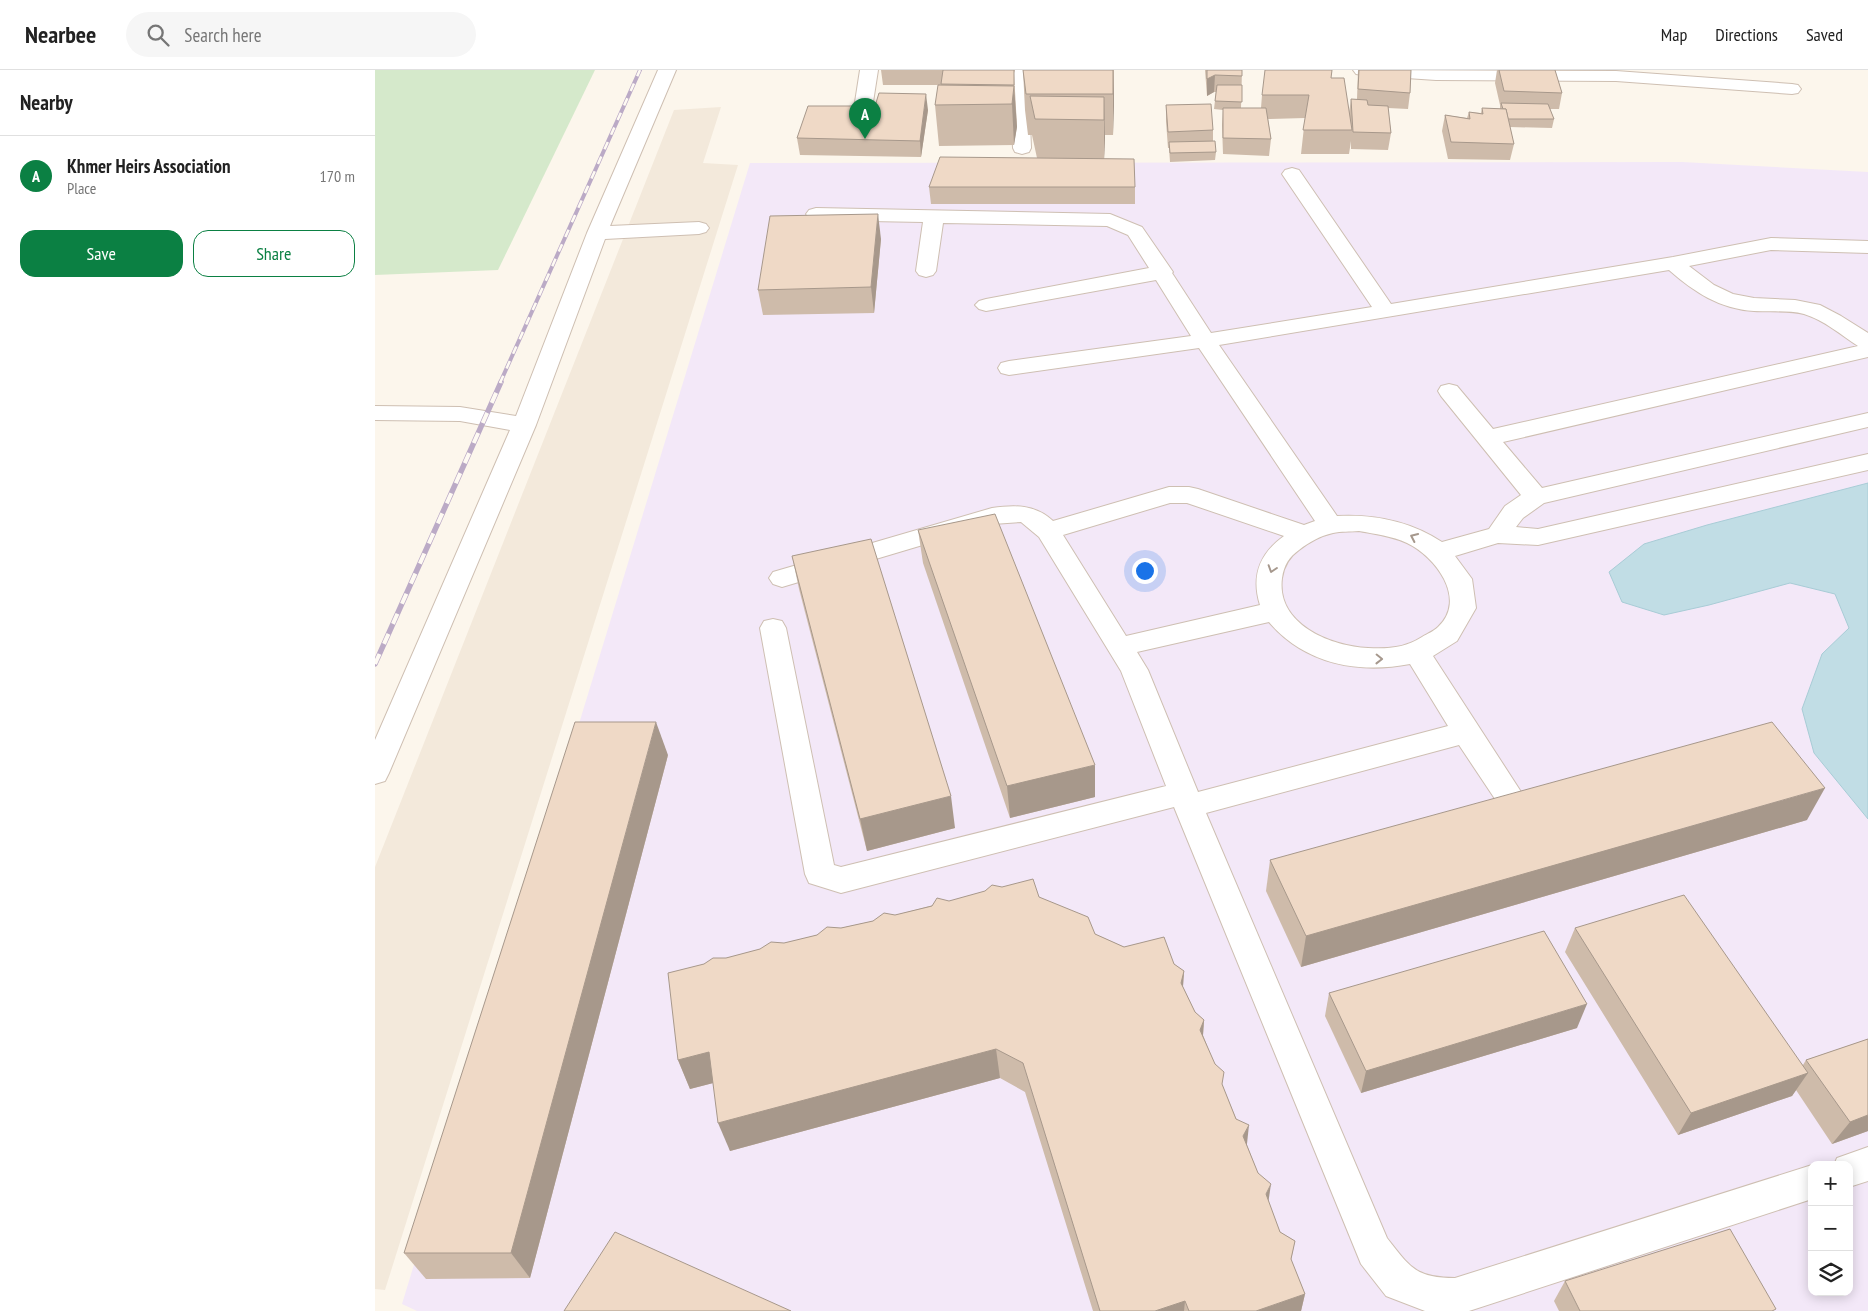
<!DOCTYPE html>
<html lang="en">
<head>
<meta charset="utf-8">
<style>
  :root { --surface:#fff; --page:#f6f6f6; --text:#222; --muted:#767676; --line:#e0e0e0; --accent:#0b8043 }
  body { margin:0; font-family:"PT Sans Narrow",sans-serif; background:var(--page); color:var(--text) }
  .controls { position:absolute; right:15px; bottom:15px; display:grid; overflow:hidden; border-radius:10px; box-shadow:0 2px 12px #0003 }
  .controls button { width:45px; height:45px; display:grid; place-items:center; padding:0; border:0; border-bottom:1px solid var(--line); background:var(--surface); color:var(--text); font:25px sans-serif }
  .you { position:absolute; left:769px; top:500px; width:18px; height:18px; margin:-12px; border:4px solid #fff; border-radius:50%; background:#1a73e8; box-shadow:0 0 0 8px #1a73e833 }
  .badge { display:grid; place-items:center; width:32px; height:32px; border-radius:50%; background:var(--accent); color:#fff; font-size:16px; font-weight:700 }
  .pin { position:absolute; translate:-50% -41px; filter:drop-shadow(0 1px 2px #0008) }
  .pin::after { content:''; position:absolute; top:26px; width:18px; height:15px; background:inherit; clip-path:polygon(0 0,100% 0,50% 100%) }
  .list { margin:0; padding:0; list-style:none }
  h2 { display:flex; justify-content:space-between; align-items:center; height:65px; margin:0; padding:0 20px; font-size:21px }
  h2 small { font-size:16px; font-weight:400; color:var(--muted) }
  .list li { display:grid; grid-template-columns:32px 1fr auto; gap:15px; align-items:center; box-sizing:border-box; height:80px; padding:0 20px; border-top:1px solid var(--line) }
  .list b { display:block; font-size:19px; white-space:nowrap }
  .list p { margin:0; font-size:16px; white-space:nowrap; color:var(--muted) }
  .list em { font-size:16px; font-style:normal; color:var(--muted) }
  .actions { display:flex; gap:10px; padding:15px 20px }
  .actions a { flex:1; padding:11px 0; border:1px solid var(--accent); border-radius:15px; text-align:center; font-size:18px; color:var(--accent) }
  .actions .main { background:var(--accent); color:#fff }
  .icon { flex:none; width:28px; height:28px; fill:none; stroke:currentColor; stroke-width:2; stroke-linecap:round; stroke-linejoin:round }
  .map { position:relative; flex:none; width:1493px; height:1241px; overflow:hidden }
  header { display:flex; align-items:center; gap:30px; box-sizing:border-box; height:70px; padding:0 25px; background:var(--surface); border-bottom:1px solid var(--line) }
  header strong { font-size:24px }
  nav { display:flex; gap:28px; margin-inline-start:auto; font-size:18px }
  .search { width:350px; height:45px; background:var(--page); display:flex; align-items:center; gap:12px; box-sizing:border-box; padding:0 18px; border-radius:28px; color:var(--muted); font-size:19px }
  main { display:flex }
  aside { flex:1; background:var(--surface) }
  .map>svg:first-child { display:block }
</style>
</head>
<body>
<header>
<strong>Nearbee</strong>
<div class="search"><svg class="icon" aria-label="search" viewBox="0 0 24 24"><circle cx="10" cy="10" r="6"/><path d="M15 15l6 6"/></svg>Search here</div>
<nav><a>Map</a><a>Directions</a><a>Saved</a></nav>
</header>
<main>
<aside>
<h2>Nearby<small></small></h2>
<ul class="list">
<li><span class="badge">A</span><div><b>Khmer Heirs Association</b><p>Place</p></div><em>170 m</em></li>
</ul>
<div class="actions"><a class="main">Save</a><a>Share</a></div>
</aside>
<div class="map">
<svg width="1493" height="1241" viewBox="0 0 1493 1241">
  <rect width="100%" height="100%" fill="#fcf6ec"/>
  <!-- residential -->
  <polygon fill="#f3e9db" points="346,37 328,93 363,95 10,1220 0,1219 0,797 299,40"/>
  <!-- education -->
  <path fill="#f3e8f8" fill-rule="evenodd" d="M1307 92 1493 102V1241H42L27 1234 375 93ZM1437 1095H1474V1222H1437Z"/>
  <!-- green -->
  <polygon fill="#d5e9cb" points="0,0 220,0 123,200 0,205"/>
  <!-- water -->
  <polygon fill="#c1dde5" stroke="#a8ccd6" points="1493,413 1493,749 1439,683 1427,639 1447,584 1474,558 1460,524 1415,513 1334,535 1289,545 1247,532 1234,502 1269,474 1332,455"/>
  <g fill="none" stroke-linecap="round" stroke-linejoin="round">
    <defs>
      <g id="minor">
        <polygon points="283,0 301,0 235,156 324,152 331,154 334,158 331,162 324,164 230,169 161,355 14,703 10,711 0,714 0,670 135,360 85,351 0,350 0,336 85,337 141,346 212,163"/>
        <polygon points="485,0 503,0 496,45 493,49 487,50 481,49 478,45"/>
        <polygon points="639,0 657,0 654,27 656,78 654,82 647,84 640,82 638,78 636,27"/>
        <polygon points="978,0 1241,1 1417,14 1423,15 1426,19 1423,23 1417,24 1241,11 1061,10 987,5 981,4"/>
        <path d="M917 98 924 100 1016 234 1298 187 1396 168 1493 171V183L1396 180 1314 196 1339 215 1358 224 1379 228 1420 230 1445 235 1466 246 1493 263V287L1128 372 1167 418 1493 343V357L1169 433 1148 448 1141 457 1163 459 1493 384V400L1163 475 1123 473 1080 486 1097 509 1101 538 1082 571 1058 586 1150 728 1155 736 1150 744 1140 748 1130 744 1084 675 831 743 1012 1168C1035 1197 1040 1208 1080 1208L1437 1095V1129L1094 1241H1050L1011 1226 986 1194 799 737 466 823 434 813 430 804 385 558 389 551 398 549 407 551 411 558 459 795 466 797 791 716 746 601 664 467 646 452 618 454 407 517 398 514 394 508 398 502 617 438C639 435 660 434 678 451L794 417H814L823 419 929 455 940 451 824 278 634 305 626 303 623 298 626 293 634 291 816 266 781 210 611 241 604 239 600 235 604 231 611 229 774 198 753 165 732 156 568 153 561 201 558 205 551 207 544 205 541 201 548 152 441 150 434 148 431 144 434 140 441 138 735 144 767 157 798 202 797 203 836 263 997 237 907 104 910 100ZM1294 200C1319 222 1345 239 1379 241 1395 242 1413 240 1429 244 1449 250 1466 265 1483 276L1118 359 1082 316 1074 314 1066 316 1063 321 1066 326 1146 425 1130 436 1114 459 1067 472C1035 451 1000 444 962 446L844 275ZM795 433H812L909 466C884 484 876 506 885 535L751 566 688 465ZM984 461C1000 464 1017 466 1032 473 1060 486 1093 529 1063 557 1059 561 1052 564 1047 567 1030 578 1013 579 993 578 955 576 901 554 907 508 909 495 914 487 924 480 934 472 945 466 958 463 966 461 975 462 984 461ZM894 552C930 594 983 604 1035 594L1073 656 823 722 773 600 762 582Z"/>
        <polygon points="1493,1077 1493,1111 1474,1117 1474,1095 1459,1095 1462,1088"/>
      </g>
    </defs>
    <!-- minor casing -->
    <use href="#minor" stroke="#cebfb2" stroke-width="2"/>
    <!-- minor -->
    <use href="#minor" fill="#fff" fill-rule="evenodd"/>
    <defs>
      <polyline id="rail-far1" points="125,313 265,0"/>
      <polyline id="rail" points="0,594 126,312"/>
    </defs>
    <!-- rail-far1 casing -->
    <use href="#rail-far1" stroke="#bbaac6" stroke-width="4"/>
    <!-- rail casing -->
    <use href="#rail" stroke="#bbaac6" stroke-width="5.5"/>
    <!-- rail-far1 -->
    <use href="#rail-far1" stroke="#fefaf3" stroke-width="2.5" stroke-dasharray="8" stroke-linecap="butt"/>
    <!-- rail -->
    <use href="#rail" stroke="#fefaf3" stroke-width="4" stroke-dasharray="11" stroke-linecap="butt"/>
  </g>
  <!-- wall -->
  <g fill="#cebbaa">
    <polygon points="506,0 640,0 639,3 642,56 639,75 564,76 560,35 566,15 508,15"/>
    <polygon points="648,0 739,0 738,65 730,65 729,89 760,117 760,134 556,134 554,117 662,88 657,65 653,65 650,40"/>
    <polygon points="830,0 867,0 866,38 886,38 887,25 956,8 974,43 976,29 982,29 983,0 1036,0 1035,23 1033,39 1013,38 1016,63 1013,80 976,79 976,71 974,84 926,84 930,48 893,49 896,69 894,86 848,84 847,55 848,40 839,39 841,22 839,22 832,26"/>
    <polygon points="1122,0 1180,0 1187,23 1184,39 1175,39 1179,49 1177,58 1135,57 1139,74 1135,90 1073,89 1067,61 1070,45 1092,48 1094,42 1106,43 1107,38 1125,39 1125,35 1120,13"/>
    <polygon points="791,35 838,60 838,71 841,82 840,90 795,92 794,78 793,78 791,51"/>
    <polygon points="553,40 546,87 425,85 422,68"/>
    <polygon points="506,169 499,243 388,245 383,220"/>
    <polygon points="543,460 720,727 635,748 548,493"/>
    <polygon points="417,486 580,758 492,781 424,519"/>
    <polygon points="293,685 155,1208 51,1209 29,1183"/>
    <polygon points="1432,750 926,897 891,821 895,790"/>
    <polygon points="664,827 720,864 749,877 799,894 809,901 808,917 820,942 829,950 828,965 848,1017 872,1075 905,1162 920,1171 916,1190 930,1224 926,1241 718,1241 650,1022 625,1008 355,1081 338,1013 315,1019 303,990 329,894 442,865 466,858 498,851 574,831"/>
    <polygon points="1200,858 1428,995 1431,990 1493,969 1493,1061 1457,1074 1421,1020 1417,1026 1303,1065 1190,882"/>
    <polygon points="954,923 1202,958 986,1023 950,946"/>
    <polygon points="1190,1211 1400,1241 1184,1241 1179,1231"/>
  </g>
  <!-- shaded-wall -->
  <g fill="#a7988b">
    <polygon points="739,0 739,37 738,65 738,24"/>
    <polygon points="840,5 839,22 832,26 832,9"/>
    <polygon points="639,16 642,57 639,75 637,34"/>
    <polygon points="551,24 553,40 546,87 545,71"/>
    <polygon points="729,27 730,68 729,91"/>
    <polygon points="503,144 506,169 499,243 496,217"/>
    <polygon points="281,652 293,685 155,1208 136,1183"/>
    <polygon points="720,695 720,727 635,748 632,716"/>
    <polygon points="1450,718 1432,750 926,897 931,866"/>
    <polygon points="576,726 580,758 492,781 485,749"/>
    <polygon points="809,901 807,931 806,913"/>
    <polygon points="1212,934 1202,958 986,1023 991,1001"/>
    <polygon points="829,950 827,980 825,960"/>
    <polygon points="621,979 625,1008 355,1081 343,1053"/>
    <polygon points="334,982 346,1011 315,1019 303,990"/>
    <polygon points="1433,1003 1417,1026 1303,1065 1316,1043"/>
    <polygon points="1493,1045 1493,1061 1457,1074 1475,1052"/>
    <polygon points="874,1055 871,1083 868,1066"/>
    <polygon points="896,1114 892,1141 891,1124"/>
    <polygon points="930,1224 926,1241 881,1241"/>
    <polygon points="810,1231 809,1241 780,1241"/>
  </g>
  <!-- building -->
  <g fill="#efd9c6" stroke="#a7988b">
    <polygon points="568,0 639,0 639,15 566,14"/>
    <polygon points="648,0 738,0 738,24 651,24"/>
    <polygon points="832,0 867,0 867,6 840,5 832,9"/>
    <polygon points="890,0 957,0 956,8 969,8 977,60 928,60 934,25 887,25"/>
    <polygon points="984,0 1036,0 1035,23 983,19"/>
    <polygon points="1124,0 1180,0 1187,23 1129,21"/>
    <polygon points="563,15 639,16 637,34 560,35"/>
    <polygon points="842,15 867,15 867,32 840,31"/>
    <polygon points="504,23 551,24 545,71 422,68 433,36 500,36"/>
    <polygon points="655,26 729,27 729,50 660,49"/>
    <polygon points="976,29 992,30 993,35 1013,36 1016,63 978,62"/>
    <polygon points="1126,33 1173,34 1179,49 1133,49 1131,39 1128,39"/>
    <polygon points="836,34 838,60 793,62 791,35"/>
    <polygon points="848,38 891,38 896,69 848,68"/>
    <polygon points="1107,38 1131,39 1139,74 1076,72 1070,45 1095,49 1094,42 1108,44"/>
    <polygon points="840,71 841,82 795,83 794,72"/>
    <polygon points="565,87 759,89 760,117 554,117"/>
    <polygon points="503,144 496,217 383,220 395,146"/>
    <polygon points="620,444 720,695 632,716 543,460"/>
    <polygon points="496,469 576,726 485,749 417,486"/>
    <polygon points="200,652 281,652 136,1183 29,1183"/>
    <polygon points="1397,652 1450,718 931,866 895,790"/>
    <polygon points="658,809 664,827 713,847 720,864 749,877 789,867 799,894 809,901 806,913 820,942 829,950 825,960 840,994 849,1002 847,1014 861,1049 874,1055 868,1066 883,1103 896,1114 891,1124 905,1162 920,1171 916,1189 930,1224 881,1241 814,1241 810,1231 780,1241 725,1241 648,993 621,979 343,1053 334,982 303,990 293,903 329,894 338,888 351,888 385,879 396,872 409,873 442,865 452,857 466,858 498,851 509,843 520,845 557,836 562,828 574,831 610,821 617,815 627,817"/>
    <polygon points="1309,825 1433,1003 1316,1043 1200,858"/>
    <polygon points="1169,861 1212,934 991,1001 954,923"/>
    <polygon points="1493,969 1493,1045 1475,1052 1431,990"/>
    <polygon points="1355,1159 1401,1239 1397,1241 1205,1241 1190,1211"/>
    <polygon points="240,1162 416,1241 189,1241"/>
  </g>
  <!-- one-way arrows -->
  <defs><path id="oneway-chevron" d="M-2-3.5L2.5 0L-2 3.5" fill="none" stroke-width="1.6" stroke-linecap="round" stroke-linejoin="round" transform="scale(1.25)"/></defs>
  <g stroke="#a6988d">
    <use href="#oneway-chevron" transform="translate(1039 467) rotate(-155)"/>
    <use href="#oneway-chevron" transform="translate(897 499) rotate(108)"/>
    <use href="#oneway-chevron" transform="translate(1004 589) rotate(1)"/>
  </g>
</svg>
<div class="controls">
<button>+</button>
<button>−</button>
<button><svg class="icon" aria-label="layers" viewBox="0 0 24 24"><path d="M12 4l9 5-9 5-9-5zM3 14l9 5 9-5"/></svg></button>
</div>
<div class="you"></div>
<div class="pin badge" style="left:490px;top:69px">A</div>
</div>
</main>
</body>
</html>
